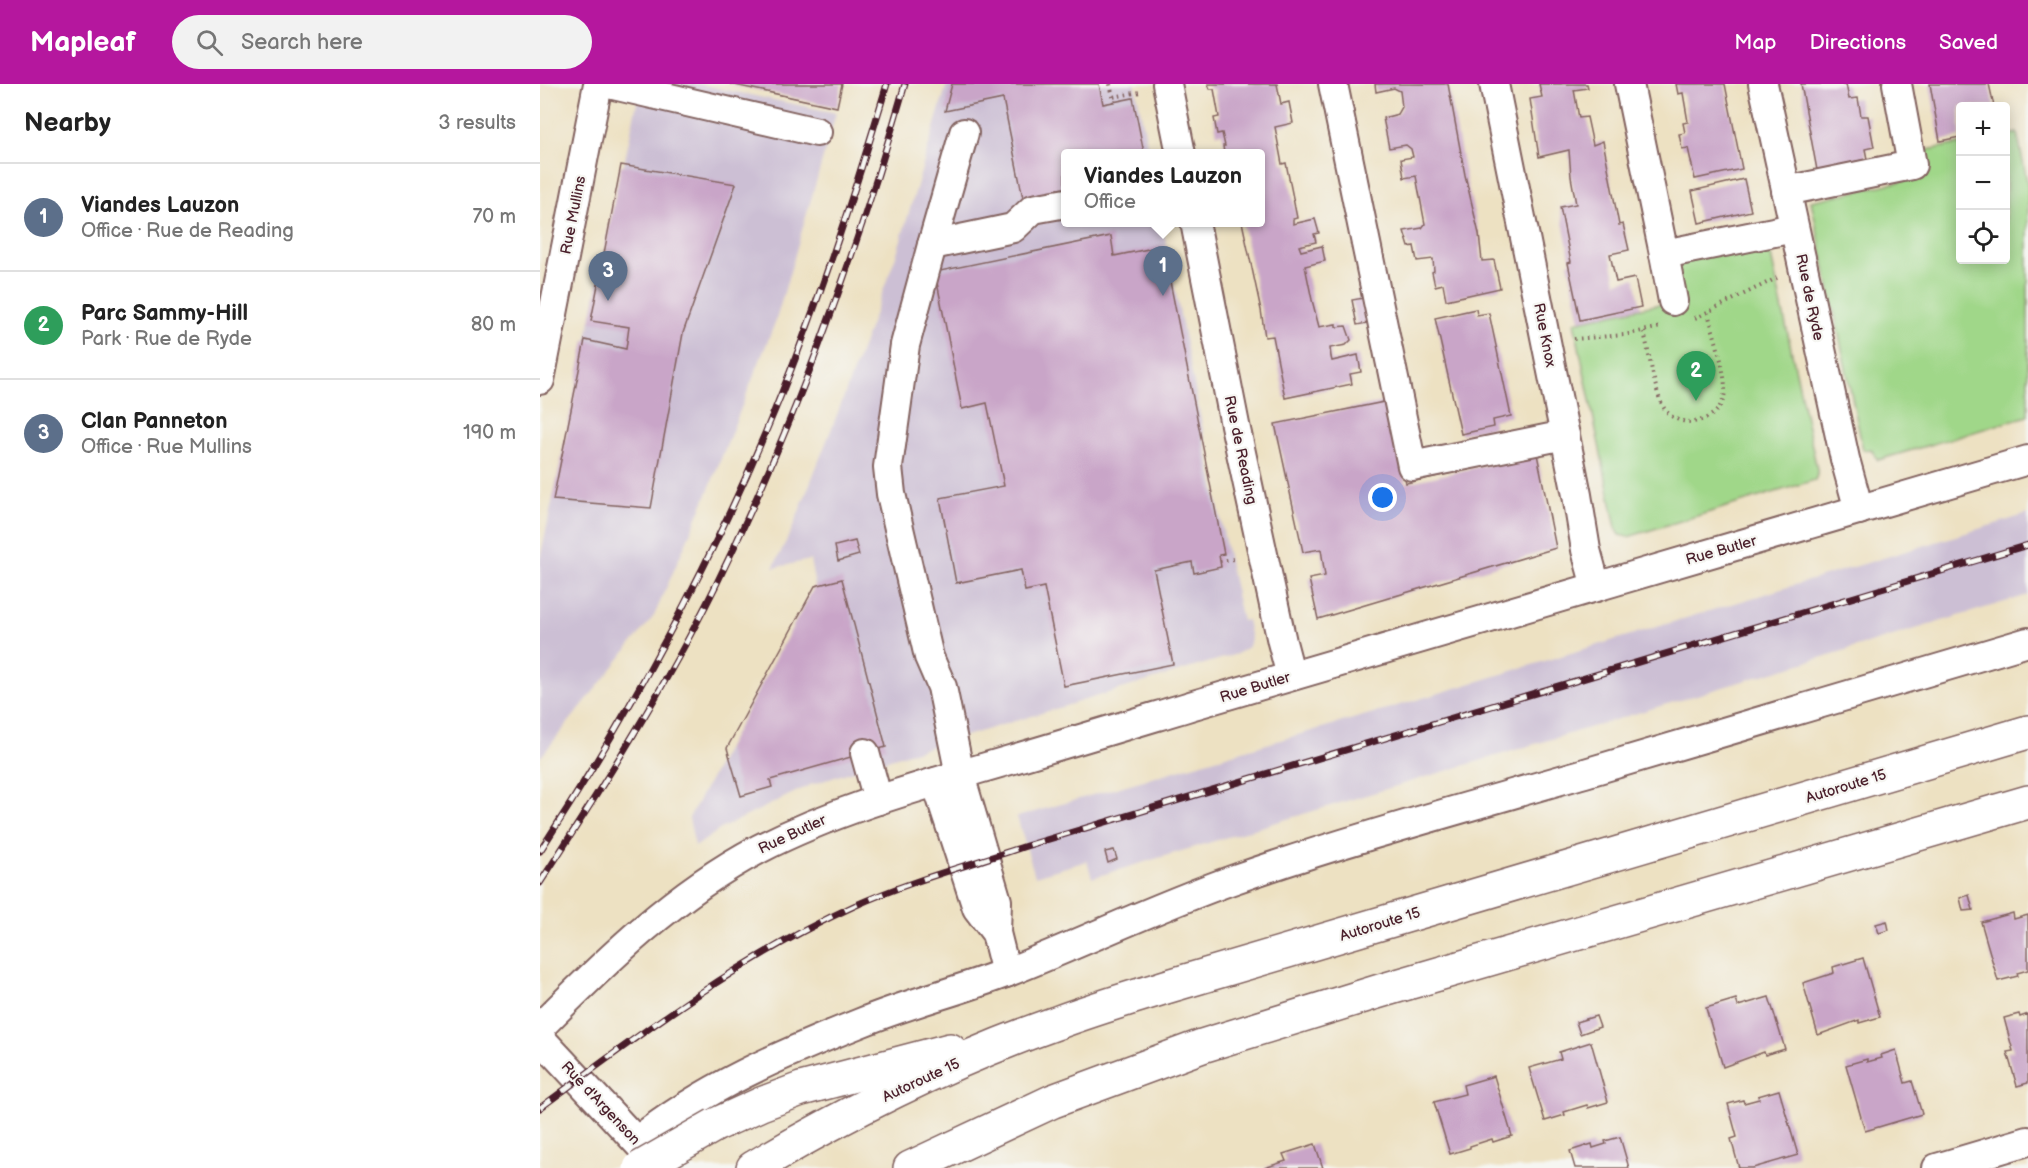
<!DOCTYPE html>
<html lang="en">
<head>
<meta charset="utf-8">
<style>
  :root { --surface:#fff; --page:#f2f2f2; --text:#222; --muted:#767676; --line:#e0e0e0; --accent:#b5179e }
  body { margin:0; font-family:"Balsamiq Sans",sans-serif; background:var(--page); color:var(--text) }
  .controls { position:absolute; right:18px; top:18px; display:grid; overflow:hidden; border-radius:6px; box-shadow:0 3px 15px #0003 }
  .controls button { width:54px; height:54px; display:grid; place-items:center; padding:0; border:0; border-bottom:2px solid var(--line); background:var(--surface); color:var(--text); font:30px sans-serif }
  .you { position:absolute; left:843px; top:414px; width:21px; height:21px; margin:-15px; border:4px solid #fff; border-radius:50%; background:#1a73e8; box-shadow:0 0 0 9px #1a73e833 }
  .badge { display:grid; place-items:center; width:39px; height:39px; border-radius:50%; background:var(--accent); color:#fff; font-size:20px; font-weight:700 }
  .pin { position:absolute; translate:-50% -50px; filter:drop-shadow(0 2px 3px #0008) }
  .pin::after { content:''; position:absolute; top:32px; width:21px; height:18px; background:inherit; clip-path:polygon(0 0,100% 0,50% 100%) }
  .popup { position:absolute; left:521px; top:65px; width:204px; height:78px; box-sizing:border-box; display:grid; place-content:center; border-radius:6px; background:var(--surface); filter:drop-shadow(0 2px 4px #0005); font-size:20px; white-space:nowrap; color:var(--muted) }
  .popup b { font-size:22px; color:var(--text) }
  .popup::after { content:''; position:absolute; left:50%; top:100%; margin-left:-12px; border:12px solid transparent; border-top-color:var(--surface) }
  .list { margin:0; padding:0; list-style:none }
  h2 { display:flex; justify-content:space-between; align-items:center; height:78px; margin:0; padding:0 24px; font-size:26px }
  h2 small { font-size:20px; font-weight:400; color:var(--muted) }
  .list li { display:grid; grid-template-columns:39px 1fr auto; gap:18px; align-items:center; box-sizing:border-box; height:108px; padding:0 24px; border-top:2px solid var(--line) }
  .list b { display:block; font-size:22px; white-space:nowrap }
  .list p { margin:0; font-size:20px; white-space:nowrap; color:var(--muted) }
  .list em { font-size:20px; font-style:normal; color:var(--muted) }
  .icon { flex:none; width:33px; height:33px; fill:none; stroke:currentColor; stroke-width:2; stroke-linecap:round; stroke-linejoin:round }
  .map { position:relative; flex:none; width:1488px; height:1084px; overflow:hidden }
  header { display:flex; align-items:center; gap:36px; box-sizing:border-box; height:84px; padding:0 30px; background:var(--accent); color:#fff }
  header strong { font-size:28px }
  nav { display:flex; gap:33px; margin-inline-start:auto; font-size:21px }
  .search { width:420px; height:54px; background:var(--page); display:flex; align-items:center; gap:15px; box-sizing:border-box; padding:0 21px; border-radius:33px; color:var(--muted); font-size:22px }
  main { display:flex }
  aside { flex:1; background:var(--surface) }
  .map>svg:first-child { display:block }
</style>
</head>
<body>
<header>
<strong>Mapleaf</strong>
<div class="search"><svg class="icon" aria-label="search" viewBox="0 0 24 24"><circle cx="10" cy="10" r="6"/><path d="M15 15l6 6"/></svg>Search here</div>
<nav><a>Map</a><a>Directions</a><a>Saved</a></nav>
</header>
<main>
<aside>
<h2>Nearby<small>3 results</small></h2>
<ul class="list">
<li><span class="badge" style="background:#5c6f8a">1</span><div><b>Viandes Lauzon</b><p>Office · Rue de Reading</p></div><em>70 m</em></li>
<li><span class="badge" style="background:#2e9e5b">2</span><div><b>Parc Sammy-Hill</b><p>Park · Rue de Ryde</p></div><em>80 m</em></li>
<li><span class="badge" style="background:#5c6f8a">3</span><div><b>Clan Panneton</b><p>Office · Rue Mullins</p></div><em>190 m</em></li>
</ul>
</aside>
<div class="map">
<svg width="1488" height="1084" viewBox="0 0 1488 1084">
  <rect width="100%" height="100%" fill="#f6f6f2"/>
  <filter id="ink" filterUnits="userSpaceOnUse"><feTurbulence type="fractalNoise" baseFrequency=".0167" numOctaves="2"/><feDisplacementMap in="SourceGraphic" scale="12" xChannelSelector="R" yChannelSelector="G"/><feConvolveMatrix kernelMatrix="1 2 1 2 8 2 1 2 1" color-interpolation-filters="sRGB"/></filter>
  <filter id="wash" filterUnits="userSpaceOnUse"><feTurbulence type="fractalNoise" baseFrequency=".008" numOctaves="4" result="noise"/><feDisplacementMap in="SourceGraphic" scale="24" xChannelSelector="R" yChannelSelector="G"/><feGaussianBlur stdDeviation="1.35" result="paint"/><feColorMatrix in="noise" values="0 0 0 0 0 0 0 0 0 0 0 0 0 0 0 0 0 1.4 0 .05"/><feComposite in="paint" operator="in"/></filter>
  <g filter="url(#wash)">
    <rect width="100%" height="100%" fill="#ede1c2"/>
    <!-- industrial -->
    <g fill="#ccbfd4">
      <polygon points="101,0 158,0 296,29 236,236 165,415 114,532 0,674 0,475"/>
      <polygon points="407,0 595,0 609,69 526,70 526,138 622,139 690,482 702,537 707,536 711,555 709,562 697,570 366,670 270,701 182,744 155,763 149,734 275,502 270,476 233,484 253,443 300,323 357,169"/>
      <polygon points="1488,430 1488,511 552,794 547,777 495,792 477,733 847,625"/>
    </g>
    <!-- green -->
    <g fill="#a0d789" stroke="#757b5a" stroke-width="1.5">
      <polygon points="1477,49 1488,102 1488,332 1338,376 1331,365 1323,366 1271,117 1386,92 1381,67 1420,60 1420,176 1466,176 1466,52"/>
      <polygon points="1228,158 1277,385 1277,391 1275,396 1088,453 1080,451 1076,444 1034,238 1139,216 1131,178"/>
    </g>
    <g id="blocks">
      <!-- building -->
      <g fill="#c9a5c8">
        <polygon points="190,0 302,0 297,23"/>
        <polygon points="412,0 559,0 563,20 593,14 604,69 525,69 525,105 483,114 463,15 405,27"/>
        <polygon points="668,0 737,0 741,20 749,18 753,39 735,43 742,80 746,79 757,134 753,135 753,140 775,135 779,149 774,150 776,158 759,162 761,167 782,162 785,177 765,182 772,216 779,243 796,240 796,243 806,242 811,256 806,261 790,264 791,273 792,277 818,271 821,288 810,290 812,300 745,314 733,252 725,253 721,226 702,138 720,138 720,70 684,69 683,62 685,62 682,49 677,50 674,34 679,33 674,5 670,5"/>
        <polygon points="835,0 908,0 925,91 939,150 942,177 954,176 960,204 906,216 903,200 895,202 892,188 894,187 893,175 877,177 874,162 869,163 864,147 882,144 885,140 876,92 864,94 861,75 873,73 871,65 866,61 849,64 843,34 858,30 862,23 860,7 854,4 836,8"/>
        <polygon points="999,0 1047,0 1048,4 1034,6 1039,34 1047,33 1053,61 1063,57 1079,141 1083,140 1089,166 1070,170 1076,198 1095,194 1101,223 1040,236 1028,179 1031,178 1020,123 1036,120 1031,93 1029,66 999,73 990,15 1002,13"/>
        <polygon points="1136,0 1185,0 1202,85 1155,95 1148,64 1142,65 1139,50 1145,49 1143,39 1148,38 1143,9 1138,10"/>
        <polygon points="1261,0 1306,0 1309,15 1318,14 1321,32 1328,32 1334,63 1325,65 1327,75 1277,86"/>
        <polygon points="1390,0 1449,0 1454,22 1420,22 1420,53 1400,57"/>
        <polygon points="81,81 196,100 143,249 111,424 13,416 45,256 86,265 89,243 51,237"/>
        <polygon points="1204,95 1211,127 1159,139 1152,107"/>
        <polygon points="571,152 574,172 623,162 684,470 679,471 681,483 654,489 652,478 614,486 633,580 524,602 504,503 485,507 481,486 416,499 400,414 464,402 447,319 422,325 395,188"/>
        <polygon points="829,213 833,238 817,241 812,216"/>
        <polygon points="936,225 937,231 949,229 971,332 953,336 954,343 921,350 895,234"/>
        <polygon points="849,317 866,399 997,370 1016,464 778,535 769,495 785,492 781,465 763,468 735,340"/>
        <polygon points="315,457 319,471 298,477 295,462"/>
        <polygon points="302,495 346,663 230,696 232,703 201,712 187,664 275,502"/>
        <polygon points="574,766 577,775 568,779 565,768"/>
        <polygon points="1429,811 1433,826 1423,827 1420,814"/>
        <polygon points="1473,829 1474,835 1488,831 1488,886 1477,889 1478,892 1458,897 1441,838"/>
        <polygon points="1347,837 1349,846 1339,849 1336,840"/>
        <polygon points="1323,874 1340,933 1319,939 1319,936 1278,951 1263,899 1294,889 1293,883"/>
        <polygon points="1229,913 1245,965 1225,971 1224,968 1183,983 1166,924 1196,915 1198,922"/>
        <polygon points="1479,930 1480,933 1488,930 1488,999 1477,1002 1467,968 1473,967 1464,934"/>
        <polygon points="1056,932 1060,943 1040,950 1036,938"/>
        <polygon points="1051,958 1068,1018 1048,1024 1047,1021 1024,1028 1025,1031 1005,1037 989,984 1021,975 1019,968"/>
        <polygon points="1356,966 1365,999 1372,997 1382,1030 1325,1047 1306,981 1327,975 1327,978 1342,974 1341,971"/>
        <polygon points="954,992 972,1052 953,1058 952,1055 930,1062 930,1064 910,1070 894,1018 925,1010 923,1001"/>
        <polygon points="1239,1006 1258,1071 1213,1084 1199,1084 1191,1055 1197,1053 1188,1020 1203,1016 1204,1019 1219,1015 1218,1012"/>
        <polygon points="1080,1053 1089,1084 1035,1084 1030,1067 1052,1060 1053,1064 1066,1060 1065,1057"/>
        <polygon points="775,1060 783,1084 724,1084 746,1077 743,1070"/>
      </g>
    </g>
  </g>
  <g filter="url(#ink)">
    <use href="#blocks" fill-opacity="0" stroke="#836360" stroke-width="1.5"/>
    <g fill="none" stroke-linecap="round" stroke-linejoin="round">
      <defs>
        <g id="minor">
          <polyline points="69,0 277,48"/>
          <polyline points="627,0 641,70"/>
          <polyline points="793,0 872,382 1025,351"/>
          <polyline points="954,0 1037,411 1046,466 1056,503"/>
          <polyline points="1089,0 1124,170 1254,144"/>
          <polyline points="1223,0 1305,375 1319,426"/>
          <polyline points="1246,107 1372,81 1357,0"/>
          <polyline points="655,138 695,341 742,558 751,592"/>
          <polyline points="392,161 424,49"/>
          <polyline points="1124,170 1133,217"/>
          <polyline points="0,296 58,0"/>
          <polyline points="325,669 338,716"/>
          <polyline points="396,698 437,824 456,849"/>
          <polyline points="466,889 456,849 457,817 420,691 402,603 389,573 351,410 348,383 365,261 392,161 473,144 493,125 526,119"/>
          <path d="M0 943C67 876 135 809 219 765 289 729 364 707 439 685 512 664 584 642 657 620 934 538 1211 458 1488 376"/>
          <polyline points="0,954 110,1072"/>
          <path d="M97 1057C163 1004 242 970 320 939 368 919 419 907 468 888 544 858 618 822 695 795 810 755 928 723 1045 689 1193 645 1340 602 1488 558"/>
          <polyline points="1397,1084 1488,1057"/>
        </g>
        <g id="highway">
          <polyline points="175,1041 221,1020 261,1005 410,966"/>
          <path d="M213 1084C309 1027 411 976 516 939 553 925 591 914 629 902L1488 648"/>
          <polyline points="370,1084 513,1017 662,962 840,907 1488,718"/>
        </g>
      </defs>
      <!-- minor casing -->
      <use href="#minor" stroke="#836360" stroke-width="32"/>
      <!-- highway casing -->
      <use href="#highway" stroke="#836360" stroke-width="36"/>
      <!-- path -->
      <g stroke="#836360" stroke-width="4" stroke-dasharray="1.5 4.5" stroke-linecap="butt">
        <polyline points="570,0 573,13"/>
        <polyline points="574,18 573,13 600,8"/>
        <polyline points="1155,234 1237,194"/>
        <path d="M1104 248C1109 268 1114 307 1124 324 1141 350 1184 337 1185 306 1185 284 1174 251 1168 229"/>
        <polyline points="1034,255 1084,251 1121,243"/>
        <polyline points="680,477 693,475"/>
      </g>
      <!-- minor -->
      <use href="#minor" stroke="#fff" stroke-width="28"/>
      <!-- highway -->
      <use href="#highway" stroke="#fff" stroke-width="33"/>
      <defs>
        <g id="rail">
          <path d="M0 767C87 634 164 493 226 347 274 234 312 117 347 0"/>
          <path d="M0 799C62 703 124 606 175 503 254 342 316 172 365 0"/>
          <path d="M0 1024C100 950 200 874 314 822 369 797 429 781 486 762L1488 461"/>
        </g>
      </defs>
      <!-- rail casing -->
      <use href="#rail" stroke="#4a1f2b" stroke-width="7"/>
      <!-- rail -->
      <use href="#rail" stroke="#f6f6f2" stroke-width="4.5" stroke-dasharray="14" stroke-linecap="butt"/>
      <defs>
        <polyline id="highway-bridge" points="100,1084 175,1041"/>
      </defs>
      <!-- highway-bridge casing -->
      <use href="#highway-bridge" stroke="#836360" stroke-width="36" stroke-linecap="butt"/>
      <!-- highway-bridge -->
      <use href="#highway-bridge" stroke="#fff" stroke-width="33"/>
    </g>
  </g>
  <g text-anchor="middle" stroke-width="4.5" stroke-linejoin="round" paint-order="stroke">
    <!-- street labels -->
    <g font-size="15" fill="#4a1f2b" stroke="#f6f6f2">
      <text transform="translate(33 131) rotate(-79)" y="5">Rue Mullins</text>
      <text transform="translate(1270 213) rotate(78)" y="5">Rue de Ryde</text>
      <text transform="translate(1005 251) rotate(79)" y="5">Rue Knox</text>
      <text transform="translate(701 366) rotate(78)" y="5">Rue de Reading</text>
      <text transform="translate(1181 466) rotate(-16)" y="5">Rue Butler</text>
      <text transform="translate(715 603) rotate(-17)" y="5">Rue Butler</text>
      <text transform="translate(1306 702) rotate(-17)" y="5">Autoroute 15</text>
      <text transform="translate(252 750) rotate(-25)" y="5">Rue Butler</text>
      <text transform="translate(840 840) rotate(-17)" y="5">Autoroute 15</text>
      <text transform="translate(381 996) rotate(-25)" y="5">Autoroute 15</text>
      <text transform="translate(61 1019) rotate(47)" y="5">Rue d'Argenson</text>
    </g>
  </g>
</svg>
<div class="controls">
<button>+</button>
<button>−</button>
<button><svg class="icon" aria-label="locate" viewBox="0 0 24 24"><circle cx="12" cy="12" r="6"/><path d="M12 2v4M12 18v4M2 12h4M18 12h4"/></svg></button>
</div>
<div class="you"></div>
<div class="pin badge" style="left:623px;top:212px;background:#5c6f8a">1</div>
<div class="popup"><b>Viandes Lauzon</b>Office</div>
<div class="pin badge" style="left:1156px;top:317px;background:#2e9e5b">2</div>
<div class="pin badge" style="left:68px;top:217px;background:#5c6f8a">3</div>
</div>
</main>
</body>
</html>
